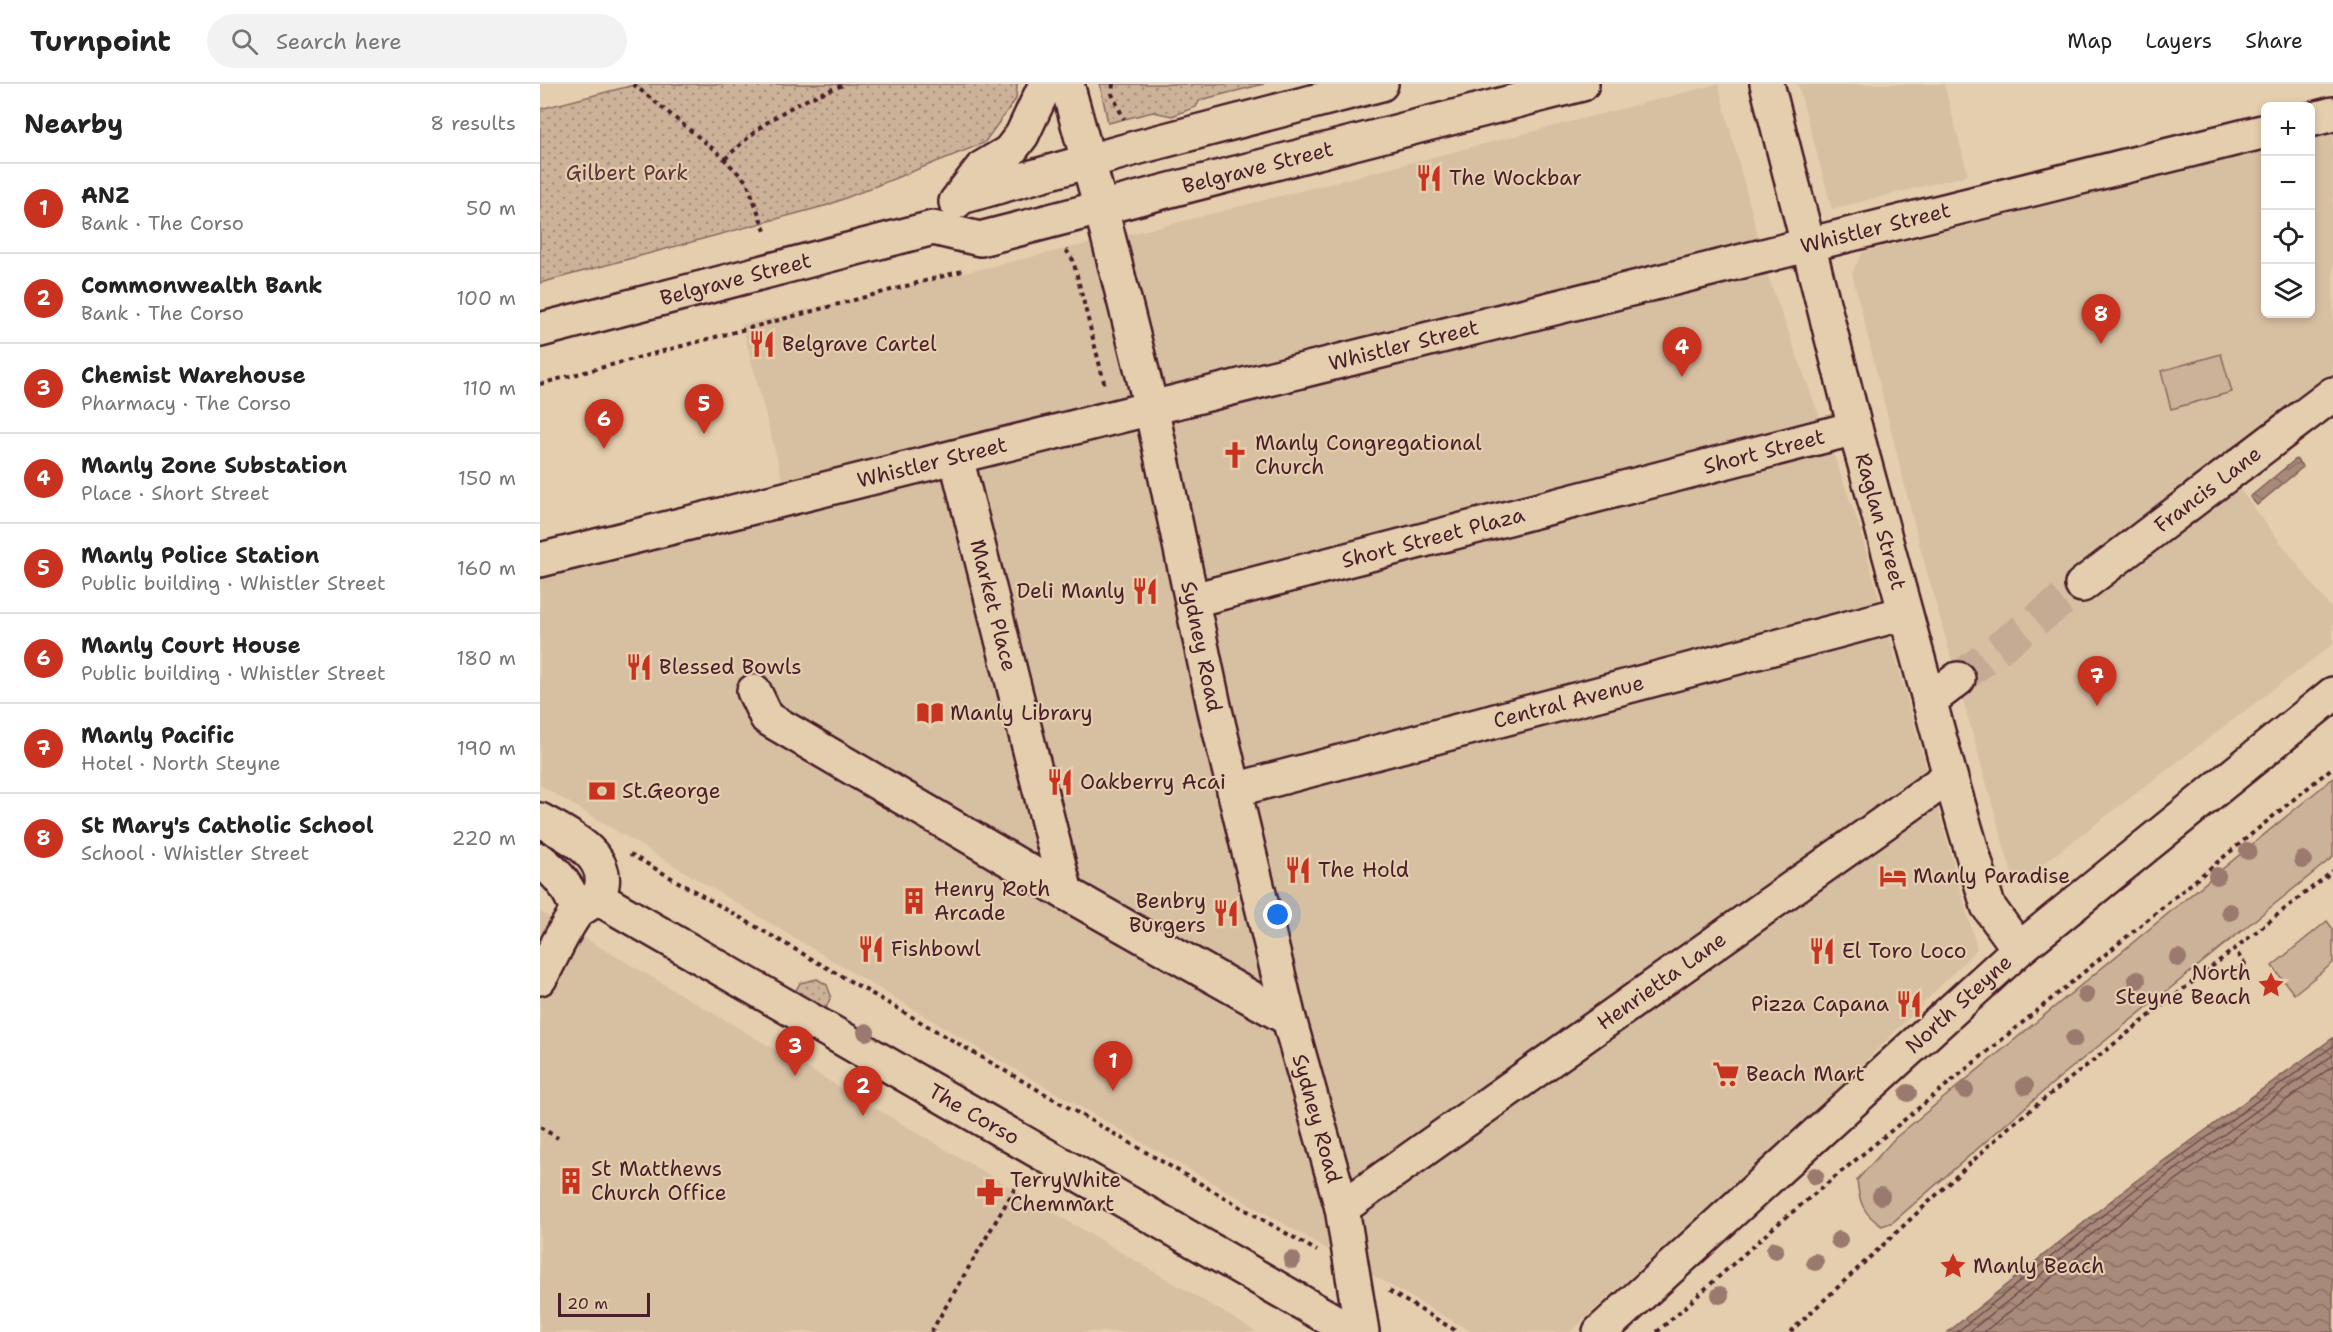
<!DOCTYPE html>
<html lang="en">
<head>
<meta charset="utf-8">
<style>
  :root { --surface:#fff; --page:#f2f2f2; --text:#222; --muted:#767676; --line:#e0e0e0; --accent:#c8321e }
  body { margin:0; font-family:"Shantell Sans",sans-serif; background:var(--page); color:var(--text) }
  .controls { position:absolute; right:18px; top:18px; display:grid; overflow:hidden; border-radius:9px; box-shadow:0 3px 9px #0003 }
  .controls button { width:54px; height:54px; display:grid; place-items:center; padding:0; border:0; border-bottom:2px solid var(--line); background:var(--surface); color:var(--text); font:30px sans-serif }
  .scale { position:absolute; left:18px; bottom:15px; width:92px; box-sizing:border-box; padding-left:6px; border:3px solid #4a1f2b; border-top:0; font-size:16px; line-height:21px; white-space:nowrap; color:#4a1f2b; -webkit-text-stroke:4px #e4cead; paint-order:stroke }
  .you { position:absolute; left:738px; top:831px; width:21px; height:21px; margin:-15px; border:4px solid #fff; border-radius:50%; background:#1a73e8; box-shadow:0 0 0 9px #1a73e833 }
  .badge { display:grid; place-items:center; width:39px; height:39px; border-radius:50%; background:var(--accent); color:#fff; font-size:20px; font-weight:700 }
  .pin { position:absolute; translate:-50% -50px; filter:drop-shadow(0 2px 3px #0008) }
  .pin::after { content:''; position:absolute; top:32px; width:21px; height:18px; background:inherit; clip-path:polygon(0 0,100% 0,50% 100%) }
  .list { margin:0; padding:0; list-style:none }
  h2 { display:flex; justify-content:space-between; align-items:center; height:78px; margin:0; padding:0 24px; font-size:26px }
  h2 small { font-size:20px; font-weight:400; color:var(--muted) }
  .list li { display:grid; grid-template-columns:39px 1fr auto; gap:18px; align-items:center; box-sizing:border-box; height:90px; padding:0 24px; border-top:2px solid var(--line) }
  .list b { display:block; font-size:22px; white-space:nowrap }
  .list p { margin:0; font-size:20px; white-space:nowrap; color:var(--muted) }
  .list em { font-size:20px; font-style:normal; color:var(--muted) }
  .icon { flex:none; width:33px; height:33px; fill:none; stroke:currentColor; stroke-width:2; stroke-linecap:round; stroke-linejoin:round }
  .map { position:relative; flex:none; width:1793px; height:1248px; overflow:hidden }
  header { display:flex; align-items:center; gap:36px; box-sizing:border-box; height:84px; padding:0 30px; background:var(--surface); border-bottom:2px solid var(--line) }
  header strong { font-size:28px }
  nav { display:flex; gap:33px; margin-inline-start:auto; font-size:21px }
  .search { width:420px; height:54px; background:var(--page); display:flex; align-items:center; gap:15px; box-sizing:border-box; padding:0 21px; border-radius:33px; color:var(--muted); font-size:22px }
  main { display:flex }
  aside { flex:1; background:var(--surface) }
  .map>svg:first-child { display:block }
</style>
</head>
<body>
<header>
<strong>Turnpoint</strong>
<div class="search"><svg class="icon" aria-label="search" viewBox="0 0 24 24"><circle cx="10" cy="10" r="6"/><path d="M15 15l6 6"/></svg>Search here</div>
<nav><a>Map</a><a>Layers</a><a>Share</a></nav>
</header>
<main>
<aside>
<h2>Nearby<small>8 results</small></h2>
<ul class="list">
<li><span class="badge">1</span><div><b>ANZ</b><p>Bank · The Corso</p></div><em>50 m</em></li>
<li><span class="badge">2</span><div><b>Commonwealth Bank</b><p>Bank · The Corso</p></div><em>100 m</em></li>
<li><span class="badge">3</span><div><b>Chemist Warehouse</b><p>Pharmacy · The Corso</p></div><em>110 m</em></li>
<li><span class="badge">4</span><div><b>Manly Zone Substation</b><p>Place · Short Street</p></div><em>150 m</em></li>
<li><span class="badge">5</span><div><b>Manly Police Station</b><p>Public building · Whistler Street</p></div><em>160 m</em></li>
<li><span class="badge">6</span><div><b>Manly Court House</b><p>Public building · Whistler Street</p></div><em>180 m</em></li>
<li><span class="badge">7</span><div><b>Manly Pacific</b><p>Hotel · North Steyne</p></div><em>190 m</em></li>
<li><span class="badge">8</span><div><b>St Mary's Catholic School</b><p>School · Whistler Street</p></div><em>220 m</em></li>
</ul>
</aside>
<div class="map">
<svg width="1793" height="1248" viewBox="0 0 1793 1248">
  <defs>
    <pattern id="park-dots" width="8" height="8" patternUnits="userSpaceOnUse" patternTransform="scale(1.5)"><rect width="8" height="8" fill="#cbb298"/><path d="M2 2h.1M6 6h.1" fill="none" stroke="#a7907c" stroke-width="1.8" stroke-linecap="round"/></pattern>
    <pattern id="water-waves" width="16" height="10" patternUnits="userSpaceOnUse" patternTransform="scale(1.5)"><rect width="16" height="10" fill="#a88a7a"/><path d="M0 5q4-4 8 0t8 0" fill="none" stroke="#8b7064"/></pattern>
  </defs>
  <rect width="100%" height="100%" fill="#e4cead"/>
  <filter id="ink" filterUnits="userSpaceOnUse"><feTurbulence type="fractalNoise" baseFrequency=".0167" numOctaves="2"/><feDisplacementMap in="SourceGraphic" scale="12" xChannelSelector="R" yChannelSelector="G"/><feConvolveMatrix kernelMatrix="1 2 1 2 8 2 1 2 1" color-interpolation-filters="sRGB"/></filter>
  <g filter="url(#ink)">
    <!-- built -->
    <g fill="#d7bfa2">
      <polygon points="1178,0 1230,198 1317,435 1437,865 1297,1006 1030,1248 932,1248 445,968 0,701 0,491 235,438 244,401 202,241 624,142"/>
      <polygon points="1258,0 1404,0 1428,91 1292,125"/>
      <polygon points="1793,49 1793,290 1678,377 1793,527 1793,560 1475,801 1379,459 1312,189 1323,168 1725,66 1726,230 1770,230 1771,55"/>
      <polygon points="0,828 306,1007 717,1248 0,1248"/>
    </g>
    <!-- green -->
    <g fill="#cbb298" stroke="#8a6862" stroke-width="1.5">
      <polygon points="1681,270 1692,308 1631,325 1621,287"/>
      <path d="M1793 694V773L1519 994 1353 1138 1342 1142C1323 1130 1319 1118 1317 1096L1355 1054Z"/>
      <polygon points="1787,837 1793,845 1793,879 1754,910 1732,882"/>
    </g>
    <!-- park -->
    <g fill="url(#park-dots)" stroke="#8a6862" stroke-width="1.5">
      <polygon points="98,0 477,0 476,15 444,59 288,121 0,199 0,25"/>
      <polygon points="560,0 724,0 660,16 656,23 632,32 613,28 568,39"/>
      <polygon points="277,895 287,901 291,912 285,927 254,910 260,899"/>
    </g>
    <!-- water -->
    <g fill="url(#water-waves)" stroke="#825f5a" stroke-width="1.5">
      <polygon points="1756,375 1763,383 1717,421 1710,413"/>
      <polygon points="1793,954 1793,1248 1408,1248 1593,1099"/>
    </g>
    <g fill="none" stroke-linecap="round" stroke-linejoin="round">
      <!-- shore -->
      <g stroke="#704a4b" stroke-width="1.5">
        <polyline points="1417,1248 1597,1104 1793,962"/>
        <polyline points="1429,1248 1602,1110 1793,971"/>
        <polyline points="1444,1248 1607,1117 1793,982"/>
      </g>
      <!-- minor-tunnel -->
      <polyline stroke="#c5ab93" stroke-width="33" stroke-dasharray="33 16" stroke-linecap="butt" points="1418,595 1542,501"/>
      <defs>
        <g id="minor">
          <polyline points="1770,36 1793,30"/>
          <path id="s1" d="M561 124 611 323 674 622 749 935 802 1124 822 1248"/>
          <path id="s2" d="M416 373 526 809"/>
          <path id="s3" d="M0 476 1726 47"/>
          <path id="s4" d="M1542 501 1793 310"/>
          <path id="s5" d="M653 516 1315 344"/>
          <polyline points="214,607 227,634 526,809 749,935"/>
          <polyline points="1389,617 1418,595"/>
          <path id="s6" d="M694 706 1365 529"/>
          <path d="M0 736C23 749 74 771 60 808 56 819 43 821 36 829 22 848 12 873 0 894"/>
          <path d="M0 776C18 790 31 805 37 828"/>
          <path id="s7" d="M56 813 813 1248"/>
          <path id="s8" d="M802 1124 1410 692"/>
          <path id="s9" d="M1060 1248 1479 865"/>
        </g>
        <g id="major">
          <polyline points="527,0 561,124"/>
          <path id="s10" d="M1227 0 1315 344 1410 692 1448 822 1479 865 1793 610"/>
          <polyline points="421,113 599,63 841,0"/>
          <polyline points="416,118 442,84 469,68 482,51 506,0"/>
          <path id="s11" d="M0 246 393 144 440 155 1042 0"/>
        </g>
      </defs>
      <!-- minor casing -->
      <use href="#minor" stroke="#4a1f2b" stroke-width="38"/>
      <!-- major casing -->
      <use href="#major" stroke="#4a1f2b" stroke-width="38"/>
      <!-- path -->
      <g stroke="#4a1f2b" stroke-width="4" stroke-dasharray="4.5 4.5" stroke-linecap="butt">
        <polyline points="93,0 177,68 207,98 225,147"/>
        <polyline points="573,0 572,10 584,35"/>
        <path d="M185 75C227 34 251 20 306 0"/>
        <polyline points="526,166 533,176 565,302"/>
        <polyline points="0,300 426,186"/>
        <polyline points="90,770 777,1167"/>
        <polyline points="1691,893 1705,880 1694,865"/>
        <polyline points="0,1043 18,1054"/>
        <polyline points="849,1207 918,1248"/>
        <polyline points="391,1248 481,1094"/>
        <polyline points="1117,1248 1233,1144 1793,683"/>
        <polyline points="1250,1248 1470,1042 1793,787"/>
      </g>
      <!-- minor -->
      <use href="#minor" stroke="#e4cead" stroke-width="33"/>
      <!-- major -->
      <use href="#major" stroke="#e4cead" stroke-width="33"/>
    </g>
    <!-- trees -->
    <g fill="#9a7a6e">
      <circle cx="1708" cy="767" r="9"/>
      <circle cx="1763" cy="776" r="9"/>
      <circle cx="1677" cy="792" r="9"/>
      <circle cx="1690" cy="828" r="9"/>
      <circle cx="1638" cy="874" r="9"/>
      <circle cx="1597" cy="896" r="9"/>
      <circle cx="1546" cy="911" r="9"/>
      <circle cx="326" cy="948" r="9"/>
      <circle cx="1534" cy="955" r="9"/>
      <circle cx="1485" cy="1002" r="9"/>
      <circle cx="1425" cy="1006" r="9"/>
      <circle cx="1368" cy="1009" r="9"/>
      <circle cx="1275" cy="1092" r="9"/>
      <circle cx="1341" cy="1112" r="9"/>
      <circle cx="1299" cy="1156" r="9"/>
      <circle cx="1235" cy="1166" r="9"/>
      <circle cx="752" cy="1176" r="9"/>
      <circle cx="1275" cy="1178" r="9"/>
      <circle cx="1180" cy="1211" r="9"/>
    </g>
  </g>
  <!-- icons -->
  <defs>
    <symbol id="restaurant-bare" viewBox="-9 -9 18 18"><path d="M-5-6h1v4h1v-4h1v4h1v-4h1v5L-1.5 .5V6h-2V.5L-5-1ZM5-6V6H3V1.5H1.5Q1.5-4 5-6Z" fill="#c8321e" stroke="#e4cead" stroke-width="2.5" paint-order="stroke"/></symbol>
    <symbol id="church-bare" viewBox="-9 -9 18 18"><path d="M-1.2-6h2.4v3.5h3.3v2.4h-3.3V6h-2.4V-.1h-3.3v-2.4h3.3Z" fill="#c8321e" stroke="#e4cead" stroke-width="2.5" paint-order="stroke"/></symbol>
    <symbol id="library-bare" viewBox="-9 -9 18 18"><path d="M-6-4Q-3-5.5-.7-3.5V5Q-3 3-6 4ZM6-4Q3-5.5 .7-3.5V5Q3 3 6 4Z" fill="#c8321e" stroke="#e4cead" stroke-width="2.5" paint-order="stroke"/></symbol>
    <symbol id="bank-bare" viewBox="-9 -9 18 18"><path d="M-6-4H6V4H-6ZM0-2.3a2.3 2.3 0 1 0 0 4.6a2.3 2.3 0 1 0 0-4.6Z" fill="#c8321e" stroke="#e4cead" stroke-width="2.5" paint-order="stroke"/></symbol>
    <symbol id="hotel-bare" viewBox="-9 -9 18 18"><path d="M-6-4.5h1.5V1H6V5H4.5V3h-9V5H-6ZM-4 0a1.8 1.8 0 1 1 3.6 0ZM.5 0V-2.5h3Q6-2.5 6 0Z" fill="#c8321e" stroke="#e4cead" stroke-width="2.5" paint-order="stroke"/></symbol>
    <symbol id="building-bare" viewBox="-9 -9 18 18"><path d="M-4-6H4V6H1V3H-1V6H-4ZM-2.5-4.3h1.7v1.8h-1.7ZM.8-4.3h1.7v1.8H.8ZM-2.5-1h1.7V.8h-1.7ZM.8-1h1.7V.8H.8Z" fill="#c8321e" stroke="#e4cead" stroke-width="2.5" paint-order="stroke"/></symbol>
    <symbol id="sight-bare" viewBox="-9 -9 18 18"><path d="M0-6L1.8-2.2L6-1.7L2.9 1.2L3.7 5.4L0 3.3L-3.7 5.4L-2.9 1.2L-6-1.7L-1.8-2.2Z" fill="#c8321e" stroke="#e4cead" stroke-width="2.5" paint-order="stroke"/></symbol>
    <symbol id="supermarket-bare" viewBox="-9 -9 18 18"><path d="M-6-5.5h2.5l.6 2H6L4.5 2H-2.5L-4.4-4H-6ZM-1.5 3.2a1.3 1.3 0 1 0 .1 0ZM3 3.2a1.3 1.3 0 1 0 .1 0Z" fill="#c8321e" stroke="#e4cead" stroke-width="2.5" paint-order="stroke"/></symbol>
    <symbol id="pharmacy-bare" viewBox="-9 -9 18 18"><path d="M-2-6h4v4h4v4h-4v4h-4v-4h-4v-4h4Z" fill="#c8321e" stroke="#e4cead" stroke-width="2.5" paint-order="stroke"/></symbol>
  </defs>
  <g fill-rule="evenodd">
    <use href="#restaurant-bare" x="870" y="75" width="38" height="38"/>
    <use href="#restaurant-bare" x="203" y="241" width="38" height="38"/>
    <use href="#church-bare" x="676" y="352" width="38" height="38"/>
    <use href="#restaurant-bare" x="586" y="488" width="38" height="38"/>
    <use href="#restaurant-bare" x="80" y="564" width="38" height="38"/>
    <use href="#library-bare" x="371" y="610" width="38" height="38"/>
    <use href="#restaurant-bare" x="501" y="679" width="38" height="38"/>
    <use href="#bank-bare" x="43" y="688" width="38" height="38"/>
    <use href="#restaurant-bare" x="739" y="767" width="38" height="38"/>
    <use href="#hotel-bare" x="1334" y="773" width="38" height="38"/>
    <use href="#building-bare" x="355" y="798" width="38" height="38"/>
    <use href="#restaurant-bare" x="667" y="810" width="38" height="38"/>
    <use href="#restaurant-bare" x="312" y="846" width="38" height="38"/>
    <use href="#restaurant-bare" x="1263" y="848" width="38" height="38"/>
    <use href="#sight-bare" x="1712" y="882" width="38" height="38"/>
    <use href="#restaurant-bare" x="1350" y="901" width="38" height="38"/>
    <use href="#supermarket-bare" x="1167" y="971" width="38" height="38"/>
    <use href="#building-bare" x="12" y="1078" width="38" height="38"/>
    <use href="#pharmacy-bare" x="431" y="1089" width="38" height="38"/>
    <use href="#sight-bare" x="1394" y="1163" width="38" height="38"/>
  </g>
  <g text-anchor="middle" stroke-width="4.5" stroke-linejoin="round" paint-order="stroke">
    <!-- street labels -->
    <g font-size="21" fill="#4a1f2b" stroke="#e4cead">
      <text dy="7" stroke="none"><textPath href="#s11" startOffset="741">Belgrave Street</textPath></text>
      <text dy="7" stroke="none"><textPath href="#s3" startOffset="1376">Whistler Street</textPath></text>
      <text dy="7" stroke="none"><textPath href="#s11" startOffset="202">Belgrave Street</textPath></text>
      <text dy="7" stroke="none"><textPath href="#s3" startOffset="890">Whistler Street</textPath></text>
      <text dy="7" stroke="none"><textPath href="#s5" startOffset="590">Short Street</textPath></text>
      <text dy="7" stroke="none"><textPath href="#s3" startOffset="404">Whistler Street</textPath></text>
      <text dy="7" stroke="none"><textPath href="#s4" startOffset="158">Francis Lane</textPath></text>
      <text dy="7" stroke="none"><textPath href="#s10" startOffset="452">Raglan Street</textPath></text>
      <text dy="7" stroke="none"><textPath href="#s5" startOffset="248">Short Street Plaza</textPath></text>
      <text dy="7" stroke="none"><textPath href="#s2" startOffset="153">Market Place</textPath></text>
      <text dy="7" stroke="none"><textPath href="#s1" startOffset="450">Sydney Road</textPath></text>
      <text dy="7" stroke="none"><textPath href="#s6" startOffset="346">Central Avenue</textPath></text>
      <text dy="7" stroke="none"><textPath href="#s8" startOffset="392">Henrietta Lane</textPath></text>
      <text dy="7" stroke="none"><textPath href="#s9" startOffset="486">North Steyne</textPath></text>
      <text dy="7" stroke="none"><textPath href="#s7" startOffset="436">The Corso</textPath></text>
      <text dy="7" stroke="none"><textPath href="#s1" startOffset="936">Sydney Road</textPath></text>
    </g>
    <!-- park labels -->
    <g font-size="21" fill="#5d353b" stroke="#e4cead">
      <text x="87" y="96">Gilbert Park</text>
    </g>
    <!-- poi labels -->
    <g font-size="21" fill="#4a1f2b" stroke="#e4cead" text-anchor="start">
      <text x="909" y="101">The Wockbar</text>
      <text x="242" y="267">Belgrave Cartel</text>
      <text x="715" y="366">Manly Congregational<tspan x="715" dy="24">Church</tspan></text>
      <text x="585" y="514" text-anchor="end">Deli Manly</text>
      <text x="119" y="590">Blessed Bowls</text>
      <text x="410" y="636">Manly Library</text>
      <text x="540" y="705">Oakberry Acai</text>
      <text x="82" y="714">St.George</text>
      <text x="778" y="793">The Hold</text>
      <text x="1373" y="799">Manly Paradise</text>
      <text x="394" y="812">Henry Roth<tspan x="394" dy="24">Arcade</tspan></text>
      <text x="666" y="824" text-anchor="end">Benbry<tspan x="666" dy="24">Burgers</tspan></text>
      <text x="351" y="872">Fishbowl</text>
      <text x="1302" y="874">El Toro Loco</text>
      <text x="1711" y="896" text-anchor="end">North<tspan x="1711" dy="24">Steyne Beach</tspan></text>
      <text x="1349" y="927" text-anchor="end">Pizza Capana</text>
      <text x="1206" y="997">Beach Mart</text>
      <text x="51" y="1092">St Matthews<tspan x="51" dy="24">Church Office</tspan></text>
      <text x="470" y="1103">TerryWhite<tspan x="470" dy="24">Chemmart</tspan></text>
      <text x="1433" y="1189">Manly Beach</text>
    </g>
  </g>
</svg>
<div class="controls">
<button>+</button>
<button>−</button>
<button><svg class="icon" aria-label="locate" viewBox="0 0 24 24"><circle cx="12" cy="12" r="6"/><path d="M12 2v4M12 18v4M2 12h4M18 12h4"/></svg></button>
<button><svg class="icon" aria-label="layers" viewBox="0 0 24 24"><path d="M12 4l9 5-9 5-9-5zM3 14l9 5 9-5"/></svg></button>
</div>
<div class="scale">20 m</div>
<div class="you"></div>
<div class="pin badge" style="left:573px;top:1007px">1</div>
<div class="pin badge" style="left:323px;top:1032px">2</div>
<div class="pin badge" style="left:255px;top:992px">3</div>
<div class="pin badge" style="left:1142px;top:293px">4</div>
<div class="pin badge" style="left:164px;top:350px">5</div>
<div class="pin badge" style="left:64px;top:365px">6</div>
<div class="pin badge" style="left:1557px;top:622px">7</div>
<div class="pin badge" style="left:1561px;top:260px">8</div>
</div>
</main>
</body>
</html>
